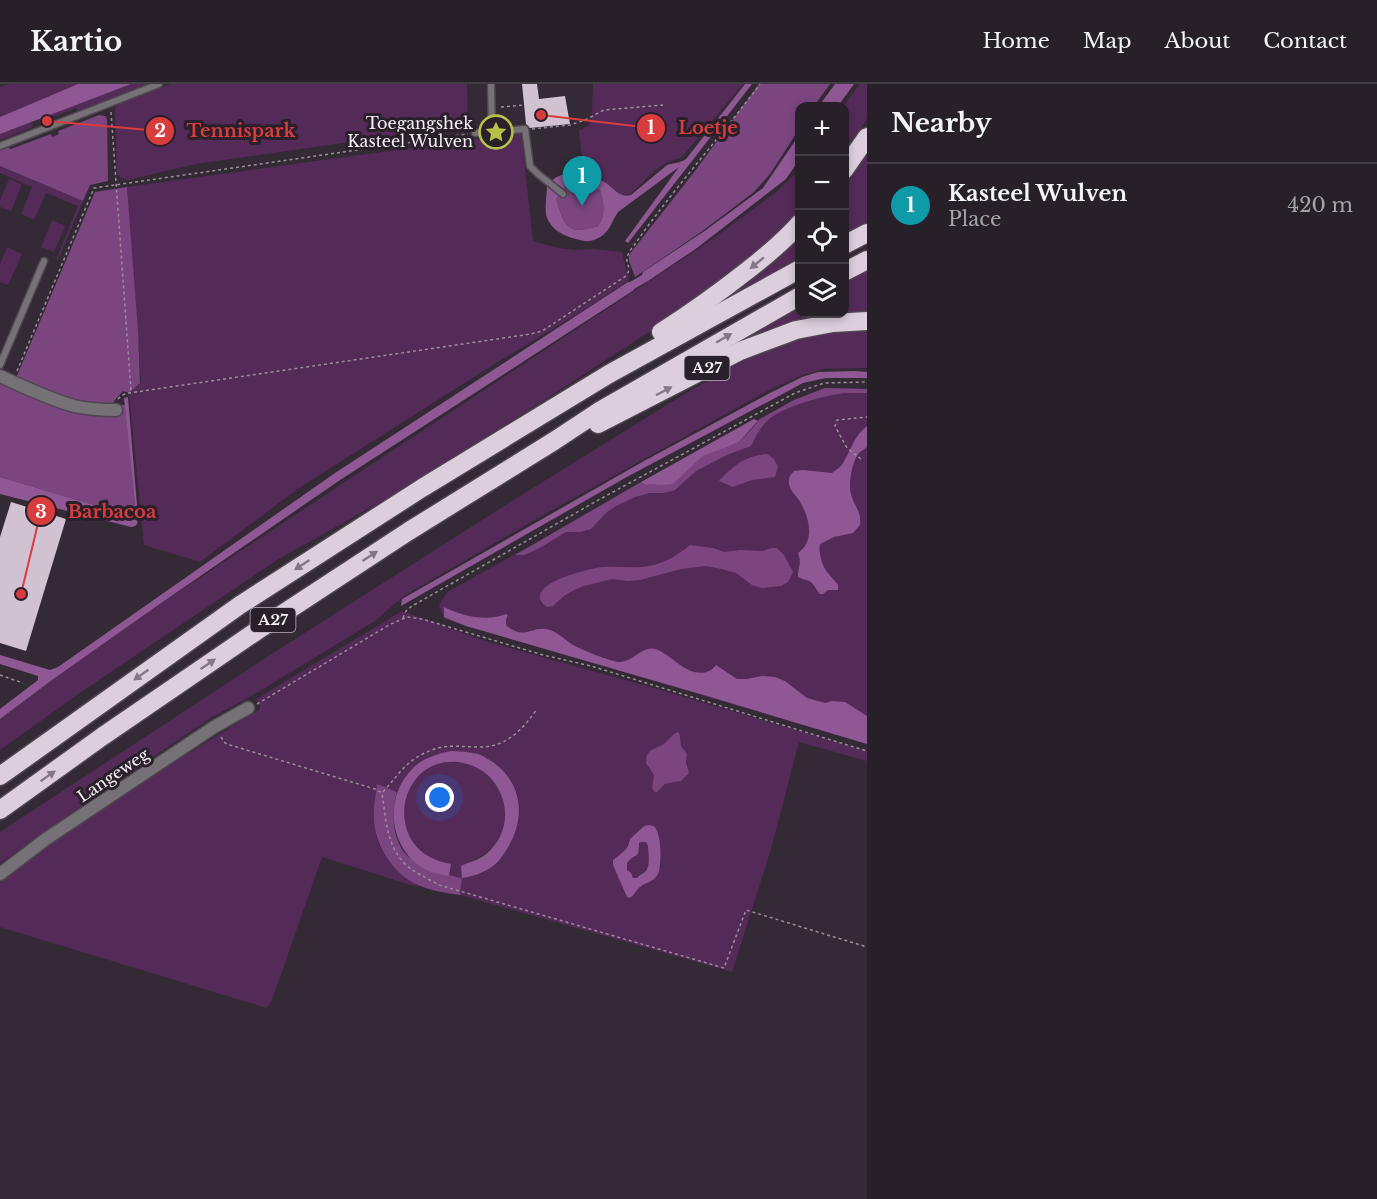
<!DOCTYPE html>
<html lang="en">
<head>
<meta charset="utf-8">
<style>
  :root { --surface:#272028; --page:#2f2830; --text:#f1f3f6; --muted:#a4a3a8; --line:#433e45; --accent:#db2777 }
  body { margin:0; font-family:"Libre Baskerville",serif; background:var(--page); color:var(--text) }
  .controls { position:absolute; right:18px; top:18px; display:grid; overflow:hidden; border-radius:12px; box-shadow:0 3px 9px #0003 }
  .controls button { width:54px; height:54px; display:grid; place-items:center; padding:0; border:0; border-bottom:2px solid var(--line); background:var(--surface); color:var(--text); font:30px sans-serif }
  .you { position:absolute; left:440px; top:714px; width:21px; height:21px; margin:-15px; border:4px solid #fff; border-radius:50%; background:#1a73e8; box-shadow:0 0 0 9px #1a73e833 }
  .badge { display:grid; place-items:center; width:39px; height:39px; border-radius:50%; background:var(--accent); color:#fff; font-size:20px; font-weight:700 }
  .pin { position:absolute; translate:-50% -50px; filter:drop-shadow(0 2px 3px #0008) }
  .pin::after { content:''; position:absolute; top:32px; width:21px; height:18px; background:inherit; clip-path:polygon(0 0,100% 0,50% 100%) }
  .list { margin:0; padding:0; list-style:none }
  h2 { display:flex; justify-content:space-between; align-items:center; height:78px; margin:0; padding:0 24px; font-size:26px }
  h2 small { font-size:20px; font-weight:400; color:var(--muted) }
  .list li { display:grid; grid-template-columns:39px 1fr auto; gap:18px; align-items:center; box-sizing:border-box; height:84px; padding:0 24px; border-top:2px solid var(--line) }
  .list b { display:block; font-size:22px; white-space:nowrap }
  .list p { margin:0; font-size:20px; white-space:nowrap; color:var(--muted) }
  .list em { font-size:20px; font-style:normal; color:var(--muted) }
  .icon { flex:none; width:33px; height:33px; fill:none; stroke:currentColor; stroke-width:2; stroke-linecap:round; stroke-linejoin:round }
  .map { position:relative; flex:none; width:867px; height:1115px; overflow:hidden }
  header { display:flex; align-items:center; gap:36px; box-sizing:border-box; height:84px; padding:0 30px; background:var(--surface); border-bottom:2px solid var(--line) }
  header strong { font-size:28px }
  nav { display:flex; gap:33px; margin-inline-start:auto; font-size:21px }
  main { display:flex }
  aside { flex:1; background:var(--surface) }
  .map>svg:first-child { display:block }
</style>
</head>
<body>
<header>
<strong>Kartio</strong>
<nav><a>Home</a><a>Map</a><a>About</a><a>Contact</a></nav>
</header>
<main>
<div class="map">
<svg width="867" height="1115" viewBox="0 0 867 1115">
  <rect width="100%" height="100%" fill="#342a35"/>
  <!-- green -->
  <g fill="#542a58" fill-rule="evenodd">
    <polygon points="9,0 78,0 0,33 0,3"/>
    <polygon points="131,0 151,0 78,27 76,24 40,38 39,34"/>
    <polygon points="171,0 467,0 468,41 196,80 128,96 121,94 117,90 115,26 116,21"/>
    <polygon points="593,0 743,0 682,73 666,79 654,87 630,110 619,111 608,100 594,93 584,90 579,47 589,41 592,33"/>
    <polygon points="860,0 867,0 867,34 845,72 844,22 843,22"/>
    <polygon points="31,38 33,43 0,56 0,50"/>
    <polygon points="521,49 533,157 557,164 576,166 593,165 622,168 629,196 589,223 485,286 299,404 200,478 144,461 129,309 140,299 141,297 127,103"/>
    <polygon points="867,62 867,138 845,150 844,98"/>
    <polygon points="0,82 83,117 58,176 56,175 58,171 78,122 46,109 34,136 21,130 32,103 0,89"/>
    <polygon points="799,83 799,128 787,141 689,222 541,318 389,413 277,476 84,606 0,666 0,635 52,596 154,524 707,159 774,110 796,89"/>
    <polygon points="9,95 22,100 11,127 0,123 0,116"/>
    <polygon points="52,136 65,142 54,168 41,163"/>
    <polygon points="799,151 799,174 715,220"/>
    <polygon points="7,163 22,170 8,201 0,198 0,180"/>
    <polygon points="867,183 867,228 845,229 844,196"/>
    <polygon points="799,221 800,230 837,230 794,240 709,272"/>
    <polygon points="867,244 867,284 823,285 800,292 769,306 545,430 404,512 375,537 253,611 212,633 108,703 0,779 0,748 270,571 504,422 691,306 756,270 796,256 829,249"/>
    <polygon points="825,304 867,305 867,660 444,535 439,521 447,508 794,316"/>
    <path d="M402 527 485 557 654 604 867 667V677L799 658 771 765 732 888 460 811 462 794 449 792 451 780C380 768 395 672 460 678 475 680 489 689 497 702 503 710 504 719 505 729 505 733 506 738 505 742 501 763 480 774 463 781L462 793C505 787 536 733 510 695 506 688 495 684 487 680 480 676 471 669 463 668 446 665 424 673 412 685 405 692 401 700 397 708L378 701C377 716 374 734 376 749 379 772 402 793 421 803L411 801 322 773 272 916 267 924 0 843V798L72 744 120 712 260 625V622L256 615ZM676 648 680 652 681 662 686 673 688 689 681 697 665 700 657 708H655L653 698 655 693 652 665 663 661ZM644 742 656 745 659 751 661 783C651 795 641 804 627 813L613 776 624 768 636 749Z"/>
    <path d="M642 758H646L648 762 649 782 645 788 642 789 637 794H633L627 786V779C634 769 640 775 639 759Z"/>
  </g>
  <!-- forest -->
  <g fill="#7b4580">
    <polygon points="759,0 830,0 814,22 800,22 799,45 770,90 754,108 701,148 635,193 629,177 629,171 695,87"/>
    <polygon points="99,31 105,32 107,35 108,97 90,101 83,117 0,82 0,64 3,62 11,65 51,50 52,53 59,50 58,47"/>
    <path d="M566 102H589L600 106C604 117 606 133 598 142 592 144 584 146 578 146 563 146 560 126 556 115Z"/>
    <polygon points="127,103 138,247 140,299 129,309 123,307 114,317 114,322 70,317 16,294 95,108"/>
    <polygon points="0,297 120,329 120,321 125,321 136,431 135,433 0,393"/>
    <path d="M825 304 867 305V309C859 309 851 309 844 309 823 312 780 323 766 338 759 345 755 354 751 362L727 371 696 387 675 406 664 409H650L635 413 616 422 607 428 591 445 581 448H566L538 465 524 471H515L641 398 644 400H673L703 372 739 358 752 345 760 335 794 316Z"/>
    <path d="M767 370 774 375 778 383 775 393 752 396 733 403 719 397C734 381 745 372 767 370Z"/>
    <path d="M690 461 713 464 724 468 741 466 763 467 771 464H777L784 471 793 488 788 498 781 502 762 504 752 501 736 489 722 485 706 482 681 485 640 496 627 497 612 495 584 502 574 506 564 512 553 522 547 523C517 502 589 484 603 483 619 482 634 485 649 482 665 479 678 471 690 461Z"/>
    <path d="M677 648 679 649 680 652 681 662 687 670 686 678 689 689 681 697 665 700 657 708H655L652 704 654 691 646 679C646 663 656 666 665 659 669 655 672 651 677 648Z"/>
    <path d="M377 700 397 708C391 728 392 760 410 774 416 778 425 781 431 784 443 789 450 792 462 794L460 811C446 809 431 807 418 801 393 790 374 761 374 733 373 723 376 711 377 700Z"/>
  </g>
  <!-- water -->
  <g fill="#8f5894" fill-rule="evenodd">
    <polygon points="78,0 131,0 0,50 0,33"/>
    <path d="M745 0H752L628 159 625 157 679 83 618 128C613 135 611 143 606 148 602 153 595 156 590 157 585 158 581 156 576 155 564 152 552 146 547 134 544 125 547 111 547 101 550 98 554 94 559 92 574 86 593 91 606 99 615 105 619 114 631 111L667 81C673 79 681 79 686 75ZM566 102H589L600 106C604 117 606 133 598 142 592 144 584 146 578 146 563 146 560 126 556 115Z"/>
    <polygon points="835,0 854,0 838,22 819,22"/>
    <polygon points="799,51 799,76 786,95 697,164 648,197 634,205 634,206 340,396 154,524 52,596 0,635 0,625 38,596 38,592 0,580 0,571 50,586 58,583 335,389 628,198 630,198 642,191 643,188 706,146 763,104"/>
    <polygon points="855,287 867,288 867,294 826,294 803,299 625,394 401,522 402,515 644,377 770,309 802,293 818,288"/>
    <polygon points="128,313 138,433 137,440 135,442 131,443 0,410 0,393 135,433 136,431 124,314"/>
    <polygon points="754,335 758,337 756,339 739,358 727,363 703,372 673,400 662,401 644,400 641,398"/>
    <path d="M867 342V363C865 365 861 367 859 369 852 377 848 400 851 410 854 422 862 428 860 441L853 449 834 453 820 460C818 468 822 482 828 489 831 493 835 497 838 501V506H828L823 510H820C816 506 814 499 809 497 805 495 803 496 798 493 798 481 802 481 798 469 816 457 809 432 799 416 795 411 790 406 789 400 788 394 790 391 794 387L803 386 832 389C836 386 841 383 843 379 852 365 853 353 867 342Z"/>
    <path d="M444 523C462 532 487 538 506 530L508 531 506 535V541C525 558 533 540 550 546 559 549 565 556 573 561 580 565 613 579 621 578 634 577 642 562 655 565 671 569 688 596 709 587 712 586 714 583 716 581L737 595H747L762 592 775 593 785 597 807 614 825 619 832 617 845 618 867 632V660L714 614 466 542 444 533Z"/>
    <path d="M451 667C460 667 469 668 478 670 484 672 489 676 494 679 523 700 526 735 507 765 503 771 499 778 493 782 484 789 473 792 462 794L461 782C469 778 479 776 486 770 509 752 511 719 493 697 485 686 472 680 458 678 396 672 380 769 451 780L449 792C440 790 430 789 423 784 388 763 384 712 413 684 423 674 437 670 451 667Z"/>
    <path d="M650 741C655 743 655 742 657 747 661 754 662 784 658 790 653 799 645 798 639 804 635 808 635 810 630 814L627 813 613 781V776C621 770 629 765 630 755L644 742ZM642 758H646L648 762C648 769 651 783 645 788 642 790 639 791 637 794H633L631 789 627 786V779C635 768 639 777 639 759Z"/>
  </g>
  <!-- building -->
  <g fill="#d0c2d1">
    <polygon points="522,0 537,0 539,15 565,12 570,40 530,44 526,40"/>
    <polygon points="11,418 66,435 26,567 0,559 0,453"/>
  </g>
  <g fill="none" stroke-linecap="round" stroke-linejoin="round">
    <defs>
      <g id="lane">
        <polyline points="492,48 525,45 530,82 538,90 563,110"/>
        <polyline points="475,49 492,48 491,0"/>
        <polyline points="0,62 159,0"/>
        <polyline points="0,281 44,177"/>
      </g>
      <g id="street">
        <path d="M0 292C24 303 49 315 74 322 88 325 102 326 116 326"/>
        <polyline points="0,790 46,755 214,643 248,624"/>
      </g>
      <g id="highway">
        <polyline points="844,86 867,53"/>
        <polyline points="844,161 867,149"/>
        <polyline points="844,188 867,176"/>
        <path d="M661 248C691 229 720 208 748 186 766 172 784 157 800 139"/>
        <polyline points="598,340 740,267 796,246 833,239 867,237"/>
        <polyline points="0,692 240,521 422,404 609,290 800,185"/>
        <polyline points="0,726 103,652 258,546 409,447 554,357 601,326 800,212"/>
      </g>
    </defs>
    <!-- lane casing -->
    <use href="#lane" stroke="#4f4650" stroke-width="9"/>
    <!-- street casing -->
    <use href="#street" stroke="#4f4650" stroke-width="15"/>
    <!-- highway casing -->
    <use href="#highway" stroke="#4f4650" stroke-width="21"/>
    <!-- path -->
    <g stroke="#988f98" stroke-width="1.5" stroke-dasharray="3 3" stroke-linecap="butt">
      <polyline points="501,23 524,21"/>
      <polyline points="111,28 131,307"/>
      <polyline points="532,45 570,41 585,36 604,26 663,21"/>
      <polyline points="17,287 94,104 468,50"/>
      <path d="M118 315 122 311 129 309 531 250 542 247 626 192C633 183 624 180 628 171 629 167 633 163 635 160 674 104 720 54 760 0"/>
      <polyline points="861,375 847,364 835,342 837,336 867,333"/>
      <polyline points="403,534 406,527 412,522 602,414 795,309 824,299 867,298"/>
      <polyline points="0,591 23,599"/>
      <polyline points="257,620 389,541 407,533 422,535 543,571 591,582 867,667"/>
      <path d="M221 653 225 659 230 661 375 705 382 709C386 735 386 761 406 781 415 789 429 795 439 801L724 884 746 826 867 863"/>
      <path d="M383 708C399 690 407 675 432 666 447 660 462 663 478 663 506 664 522 646 537 625"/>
    </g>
    <!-- lane -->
    <use href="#lane" stroke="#767177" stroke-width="6"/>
    <!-- street -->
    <use href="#street" stroke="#767177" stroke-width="12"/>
    <!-- highway -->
    <use href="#highway" stroke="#dccedc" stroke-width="18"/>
  </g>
  <!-- one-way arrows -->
  <defs><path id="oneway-solid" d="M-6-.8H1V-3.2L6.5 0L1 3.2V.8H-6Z" transform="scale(1.5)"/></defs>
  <g fill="#837784">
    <use href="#oneway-solid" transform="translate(757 179) rotate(141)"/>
    <use href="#oneway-solid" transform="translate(724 254) rotate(-30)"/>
    <use href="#oneway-solid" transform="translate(664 307) rotate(-28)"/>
    <use href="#oneway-solid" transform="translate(370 472) rotate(-33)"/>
    <use href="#oneway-solid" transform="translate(302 481) rotate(147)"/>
    <use href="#oneway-solid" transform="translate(208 580) rotate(-34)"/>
    <use href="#oneway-solid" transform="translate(141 591) rotate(145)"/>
    <use href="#oneway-solid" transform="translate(48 692) rotate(-35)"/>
  </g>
  <!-- icons -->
  <defs>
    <symbol id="sight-ring" viewBox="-11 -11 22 22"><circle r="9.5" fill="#2a202b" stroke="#b6c148" stroke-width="1.5"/><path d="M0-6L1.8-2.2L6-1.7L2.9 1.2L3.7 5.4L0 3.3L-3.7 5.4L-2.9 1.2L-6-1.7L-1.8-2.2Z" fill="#b6c148"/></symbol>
  </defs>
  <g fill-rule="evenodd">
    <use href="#sight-ring" x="477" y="29" width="38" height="38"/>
  </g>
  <g text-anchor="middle" stroke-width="6" stroke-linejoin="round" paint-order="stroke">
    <!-- shield labels -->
    <g fill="#2a202b" stroke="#bab1ba" stroke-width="1.5">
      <rect x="684.5" y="272" width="45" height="24" rx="4.5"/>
      <rect x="250.5" y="524" width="45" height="24" rx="4.5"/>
    </g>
    <g font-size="15" font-weight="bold" fill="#f7eff7">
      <text x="707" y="289">A27</text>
      <text x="273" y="541">A27</text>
    </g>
    <!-- poi labels -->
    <g font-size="16" fill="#f7eff7" stroke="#2a202b" text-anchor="end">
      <text x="473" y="45">Toegangshek<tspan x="473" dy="18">Kasteel Wulven</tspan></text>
    </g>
    <!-- street labels -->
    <g font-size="16" fill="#f7eff7" stroke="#2a202b">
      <text transform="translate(113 691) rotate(-34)" y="6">Langeweg</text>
    </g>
  </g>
  <!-- callouts -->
  <path fill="none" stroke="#d93c3d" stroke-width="2" d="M541 31L651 44M47 37L160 47M21 510L41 427"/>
  <g fill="#d93c3d" stroke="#2a202b" stroke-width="2">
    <circle cx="541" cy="31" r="6"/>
    <circle cx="47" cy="37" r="6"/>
    <circle cx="21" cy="510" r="6"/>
    <circle cx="651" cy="44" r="15"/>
    <circle cx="160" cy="47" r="15"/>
    <circle cx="41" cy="427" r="15"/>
  </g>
  <g font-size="18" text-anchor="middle" font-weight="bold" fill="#fff">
    <text x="651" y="50">1</text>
    <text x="160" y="53">2</text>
    <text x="41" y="434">3</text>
  </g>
  <g font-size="18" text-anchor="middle" font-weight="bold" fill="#d93c3d" stroke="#2a202b" stroke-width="6" stroke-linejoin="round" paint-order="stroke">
    <text x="708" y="50">Loetje</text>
    <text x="241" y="53">Tennispark</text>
    <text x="112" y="434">Barbacoa</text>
  </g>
</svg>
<div class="controls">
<button>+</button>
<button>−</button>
<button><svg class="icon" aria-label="locate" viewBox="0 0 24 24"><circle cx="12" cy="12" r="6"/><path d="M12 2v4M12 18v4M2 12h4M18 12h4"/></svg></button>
<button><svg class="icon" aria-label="layers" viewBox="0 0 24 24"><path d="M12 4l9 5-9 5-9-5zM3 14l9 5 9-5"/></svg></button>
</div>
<div class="you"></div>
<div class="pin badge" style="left:582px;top:122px;background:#0f9aa8">1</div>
</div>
<aside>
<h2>Nearby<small></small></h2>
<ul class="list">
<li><span class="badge" style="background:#0f9aa8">1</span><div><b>Kasteel Wulven</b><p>Place</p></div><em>420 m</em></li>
</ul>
</aside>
</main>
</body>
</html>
